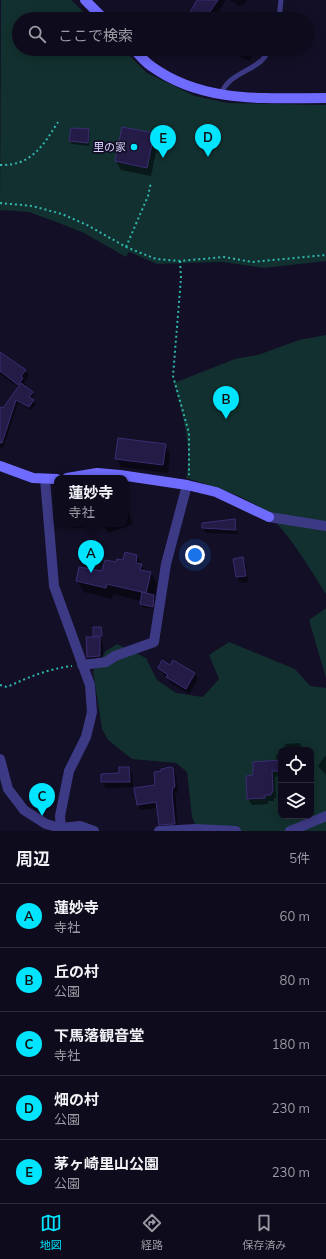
<!DOCTYPE html>
<html lang="ja">
<head>
<meta charset="utf-8">
<style>
  :root { --surface:#0e0b1c; --page:#171425; --text:#f1f3f6; --muted:#9b9ba3; --line:#2e2b3b; --accent:#00e5ff }
  body { margin:0; font-family:Mulish,"Noto Sans JP",sans-serif; background:var(--page); color:var(--text) }
  .controls { position:absolute; right:12px; bottom:12px; display:grid; overflow:hidden; border-radius:8px; box-shadow:0 2px 10px #0003 }
  .controls button { width:36px; height:36px; display:grid; place-items:center; padding:0; border:0; border-bottom:1px solid var(--line); background:var(--surface); color:var(--text); font:20px sans-serif }
  .you { position:absolute; left:195px; top:555px; width:14px; height:14px; margin:-10px; border:3px solid #fff; border-radius:50%; background:#1a73e8; box-shadow:0 0 0 6px #1a73e833 }
  .badge { display:grid; place-items:center; width:26px; height:26px; border-radius:50%; background:var(--accent); color:#111; font-size:13px; font-weight:700 }
  .pin { position:absolute; translate:-50% -33px; filter:drop-shadow(0 1px 2px #0008) }
  .pin::after { content:''; position:absolute; top:21px; width:14px; height:12px; background:inherit; clip-path:polygon(0 0,100% 0,50% 100%) }
  .popup { position:absolute; left:54px; top:475px; width:74px; height:52px; box-sizing:border-box; display:grid; place-content:center; border-radius:8px; background:var(--surface); filter:drop-shadow(0 1px 3px #0005); font-size:13px; white-space:nowrap; color:var(--muted) }
  .popup b { font-size:15px; color:var(--text) }
  .popup::after { content:''; position:absolute; left:50%; top:100%; margin-left:-8px; border:8px solid transparent; border-top-color:var(--surface) }
  .list { margin:0; padding:0; list-style:none }
  h2 { display:flex; justify-content:space-between; align-items:center; height:52px; margin:0; padding:0 16px; font-size:17px }
  h2 small { font-size:13px; font-weight:400; color:var(--muted) }
  .list li { display:grid; grid-template-columns:26px 1fr auto; gap:12px; align-items:center; box-sizing:border-box; height:64px; padding:0 16px; border-top:1px solid var(--line) }
  .list b { display:block; font-size:15px; white-space:nowrap }
  .list p { margin:0; font-size:13px; white-space:nowrap; color:var(--muted) }
  .list em { font-size:13px; font-style:normal; color:var(--muted) }
  .icon { flex:none; width:22px; height:22px; fill:none; stroke:currentColor; stroke-width:2; stroke-linecap:round; stroke-linejoin:round }
  .map { position:relative; flex:none; width:326px; height:831px; overflow:hidden }
  .search { position:absolute; background:var(--surface); box-shadow:0 2px 10px #0003; left:12px; right:12px; top:12px; height:44px; display:flex; align-items:center; gap:10px; box-sizing:border-box; padding:0 14px; border-radius:22px; color:var(--muted); font-size:15px }
  .sheet { height:372px; background:var(--surface) }
  nav { display:flex; justify-content:space-around; align-items:center; box-sizing:border-box; height:56px; border-top:1px solid var(--line); background:var(--surface); font-size:11px; color:var(--muted) }
  nav a { display:grid; justify-items:center; gap:2px }
  nav .on { color:var(--accent) }
  .map>svg:first-child { display:block }
</style>
</head>
<body>
<div class="map">
<svg width="326" height="831" viewBox="0 0 326 831">
  <rect width="100%" height="100%" fill="#130f26"/>
  <!-- green -->
  <g fill="#12302f" fill-rule="evenodd">
    <polygon points="1,0 71,0 91,19 19,19 19,49 123,49 147,73 195,96 228,103 326,105 326,261 264,268 222,262 157,264 129,252 126,257 84,233 59,223 29,212 0,210"/>
    <path d="M326 335V594C308 566 286 527 259 507 243 495 205 484 186 478 193 446 182 414 174 383L235 359 258 355 299 340Z"/>
    <polygon points="326,608 326,678 309,620"/>
    <path d="M229 642 295 669 310 686 326 688V831H198L192 817 187 772 176 763 132 759 108 740 102 729 93 671 106 651 117 644 146 658 157 680 176 693 203 697 219 679 209 655ZM281 750H311V816H281Z"/>
  </g>
  <!-- shadow -->
  <g fill="#0007">
    <polygon points="198,0 226,0 214,19 193,19 190,14"/>
    <polygon points="230,0 247,0 243,6 241,4 239,6"/>
    <polygon points="254,11 266,17 268,19 250,19"/>
    <polygon points="237,49 255,49 250,61 237,55 236,52"/>
    <polygon points="123,128 153,134 158,143 151,176 121,170 116,161"/>
    <polygon points="89,130 90,133 89,146 72,144 70,141"/>
    <polygon points="0,357 25,370 29,376 24,382 26,385 24,387 32,393 34,396 32,399 36,404 31,410 18,403 3,448 0,447 0,408 3,409 19,388 0,374"/>
    <polygon points="165,445 170,454 168,473 121,467 116,458"/>
    <polygon points="125,504 133,524 108,533 103,524 125,524"/>
    <polygon points="234,520 237,525 238,534 206,533 203,528"/>
    <polygon points="72,524 94,524 87,524 87,528 74,528"/>
    <polygon points="137,556 145,572 151,573 157,584 154,609 142,607 141,601 113,594 112,599 84,592 77,581 103,572 117,564"/>
    <polygon points="243,558 246,564 248,582 240,583 237,577 235,560"/>
    <polygon points="101,628 102,638 100,638 103,644 103,662 91,662 88,656 95,638 94,636"/>
    <polygon points="171,666 195,673 198,679 189,694 171,683 159,668"/>
    <polygon points="300,743 303,750 286,750 285,744"/>
    <polygon points="276,755 281,755 281,776 275,777 276,798 274,798 274,801 268,801 268,804 252,805 248,799 254,776 276,761"/>
    <polygon points="325,756 326,757 326,775 318,766"/>
    <polygon points="129,768 132,774 133,787 106,788 102,782"/>
    <polygon points="172,769 176,775 178,793 175,793 178,829 163,830 160,824 158,808 141,810 137,804"/>
  </g>
  <!-- building -->
  <g fill="#241b47" stroke="#3b2d73">
    <polygon points="197,0 218,0 205,19 198,19 189,14"/>
    <polygon points="122,127 154,133 147,168 115,161"/>
    <polygon points="71,128 89,129 88,143 69,141"/>
    <polygon points="0,352 26,370 21,376 23,378 18,385 0,371"/>
    <polygon points="21,383 33,392 29,397 34,400 29,407 16,400 2,443 0,443 0,407 3,408"/>
    <polygon points="118,438 166,444 163,465 115,459"/>
    <polygon points="235,519 236,530 202,528 202,523"/>
    <polygon points="125,552 137,555 136,563 142,564 140,570 151,572 146,593 107,584 106,588 76,581 79,567 102,571 105,560 116,562 117,559 123,560"/>
    <polygon points="243,557 246,576 236,577 233,559"/>
    <polygon points="142,592 154,595 153,607 140,604"/>
    <polygon points="93,627 101,627 102,636 93,636"/>
    <polygon points="86,637 100,637 100,656 87,657"/>
    <polygon points="162,660 170,665 173,660 195,673 186,689 166,677 168,675 158,668"/>
    <polygon points="281,760 281,771 272,771 273,792 271,793 271,795 265,795 265,798 247,799 246,776 253,775 253,762"/>
    <polygon points="119,767 129,767 130,782 101,782 101,774 119,773"/>
    <polygon points="170,767 173,768 175,787 173,787 172,794 175,824 159,825 156,802 137,805 134,788 155,785 154,772 161,771 161,769"/>
  </g>
  <g fill="none" stroke-linecap="round" stroke-linejoin="round">
    <!-- path -->
    <g stroke="#2fb8b0" stroke-width="2" stroke-dasharray="2 3" stroke-linecap="butt">
      <path d="M0 165C31 166 43 146 58 122"/>
      <polyline points="0,203 32,206 62,214 87,225 126,247 156,259 180,261 224,257 252,262 326,255"/>
      <polyline points="126,247 148,196 151,182"/>
      <polyline points="180,261 181,278 173,376 189,433 189,475"/>
      <path d="M0 685 7 687C29 677 48 669 72 666"/>
    </g>
    <!-- lane -->
    <g stroke="#3d3a85" stroke-width="5">
      <polyline points="279,19 281,0"/>
      <path d="M221 95C226 76 247 73 261 61 265 58 267 53 270 49"/>
    </g>
    <!-- street -->
    <g stroke="#3d3a85" stroke-width="10">
      <polyline points="45,479 54,586 90,685 92,712 86,737 69,771 60,816 61,828"/>
      <polyline points="269,517 326,526"/>
      <polyline points="82,665 106,662 115,656 154,642 166,564 187,485"/>
      <polyline points="0,759 8,789 24,810 46,824 61,828 80,826 94,831"/>
      <polyline points="159,831 196,829 236,831"/>
      <polyline points="290,831 326,816"/>
    </g>
    <!-- secondary -->
    <g stroke="#6f6bff" stroke-width="10">
      <polyline points="85,0 104,19"/>
      <path d="M134 49C139 55 145 62 151 66 203 104 266 98 326 98"/>
      <polyline points="0,466 33,478 57,479"/>
      <polyline points="67,478 97,473 120,475 187,485 216,492 269,517"/>
    </g>
  </g>
  <!-- markers -->
  <circle fill="#00e5ff" stroke="#130f26" stroke-width="1.5" cx="134" cy="147" r="4"/>
  <g text-anchor="middle" stroke-width="3.5" stroke-linejoin="round" paint-order="stroke">
    <!-- poi labels -->
    <g font-size="11" fill="#d9d4ff" stroke="#130f26" text-anchor="end">
      <text x="126" y="151">里の家</text>
    </g>
  </g>
</svg>
<div class="controls">
<button><svg class="icon" aria-label="locate" viewBox="0 0 24 24"><circle cx="12" cy="12" r="6"/><path d="M12 2v4M12 18v4M2 12h4M18 12h4"/></svg></button>
<button><svg class="icon" aria-label="layers" viewBox="0 0 24 24"><path d="M12 4l9 5-9 5-9-5zM3 14l9 5 9-5"/></svg></button>
</div>
<div class="you"></div>
<div class="pin badge" style="left:91px;top:573px">A</div>
<div class="popup"><b>蓮妙寺</b>寺社</div>
<div class="pin badge" style="left:226px;top:419px">B</div>
<div class="pin badge" style="left:42px;top:816px">C</div>
<div class="pin badge" style="left:208px;top:157px">D</div>
<div class="pin badge" style="left:163px;top:158px">E</div>
<div class="search"><svg class="icon" aria-label="search" viewBox="0 0 24 24"><circle cx="10" cy="10" r="6"/><path d="M15 15l6 6"/></svg>ここで検索</div>
</div>
<section class="sheet">
<h2>周辺<small>5件</small></h2>
<ul class="list">
<li><span class="badge">A</span><div><b>蓮妙寺</b><p>寺社</p></div><em>60 m</em></li>
<li><span class="badge">B</span><div><b>丘の村</b><p>公園</p></div><em>80 m</em></li>
<li><span class="badge">C</span><div><b>下馬落観音堂</b><p>寺社</p></div><em>180 m</em></li>
<li><span class="badge">D</span><div><b>畑の村</b><p>公園</p></div><em>230 m</em></li>
<li><span class="badge">E</span><div><b>茅ヶ崎里山公園</b><p>公園</p></div><em>230 m</em></li>
</ul>
</section>
<nav>
<a class="on"><svg class="icon" aria-label="map" viewBox="0 0 24 24"><path d="M3 6l6-2 6 2 6-2v14l-6 2-6-2-6 2zM9 4v14M15 6v14"/></svg>地図</a>
<a><svg class="icon" aria-label="directions" viewBox="0 0 24 24"><path d="M12 3l9 9-9 9-9-9zM9 14v-3h6M13 9l2 2-2 2"/></svg>経路</a>
<a><svg class="icon" aria-label="saved" viewBox="0 0 24 24"><path d="M7 4h10v16l-5-4-5 4z"/></svg>保存済み</a>
</nav>
</body>
</html>
